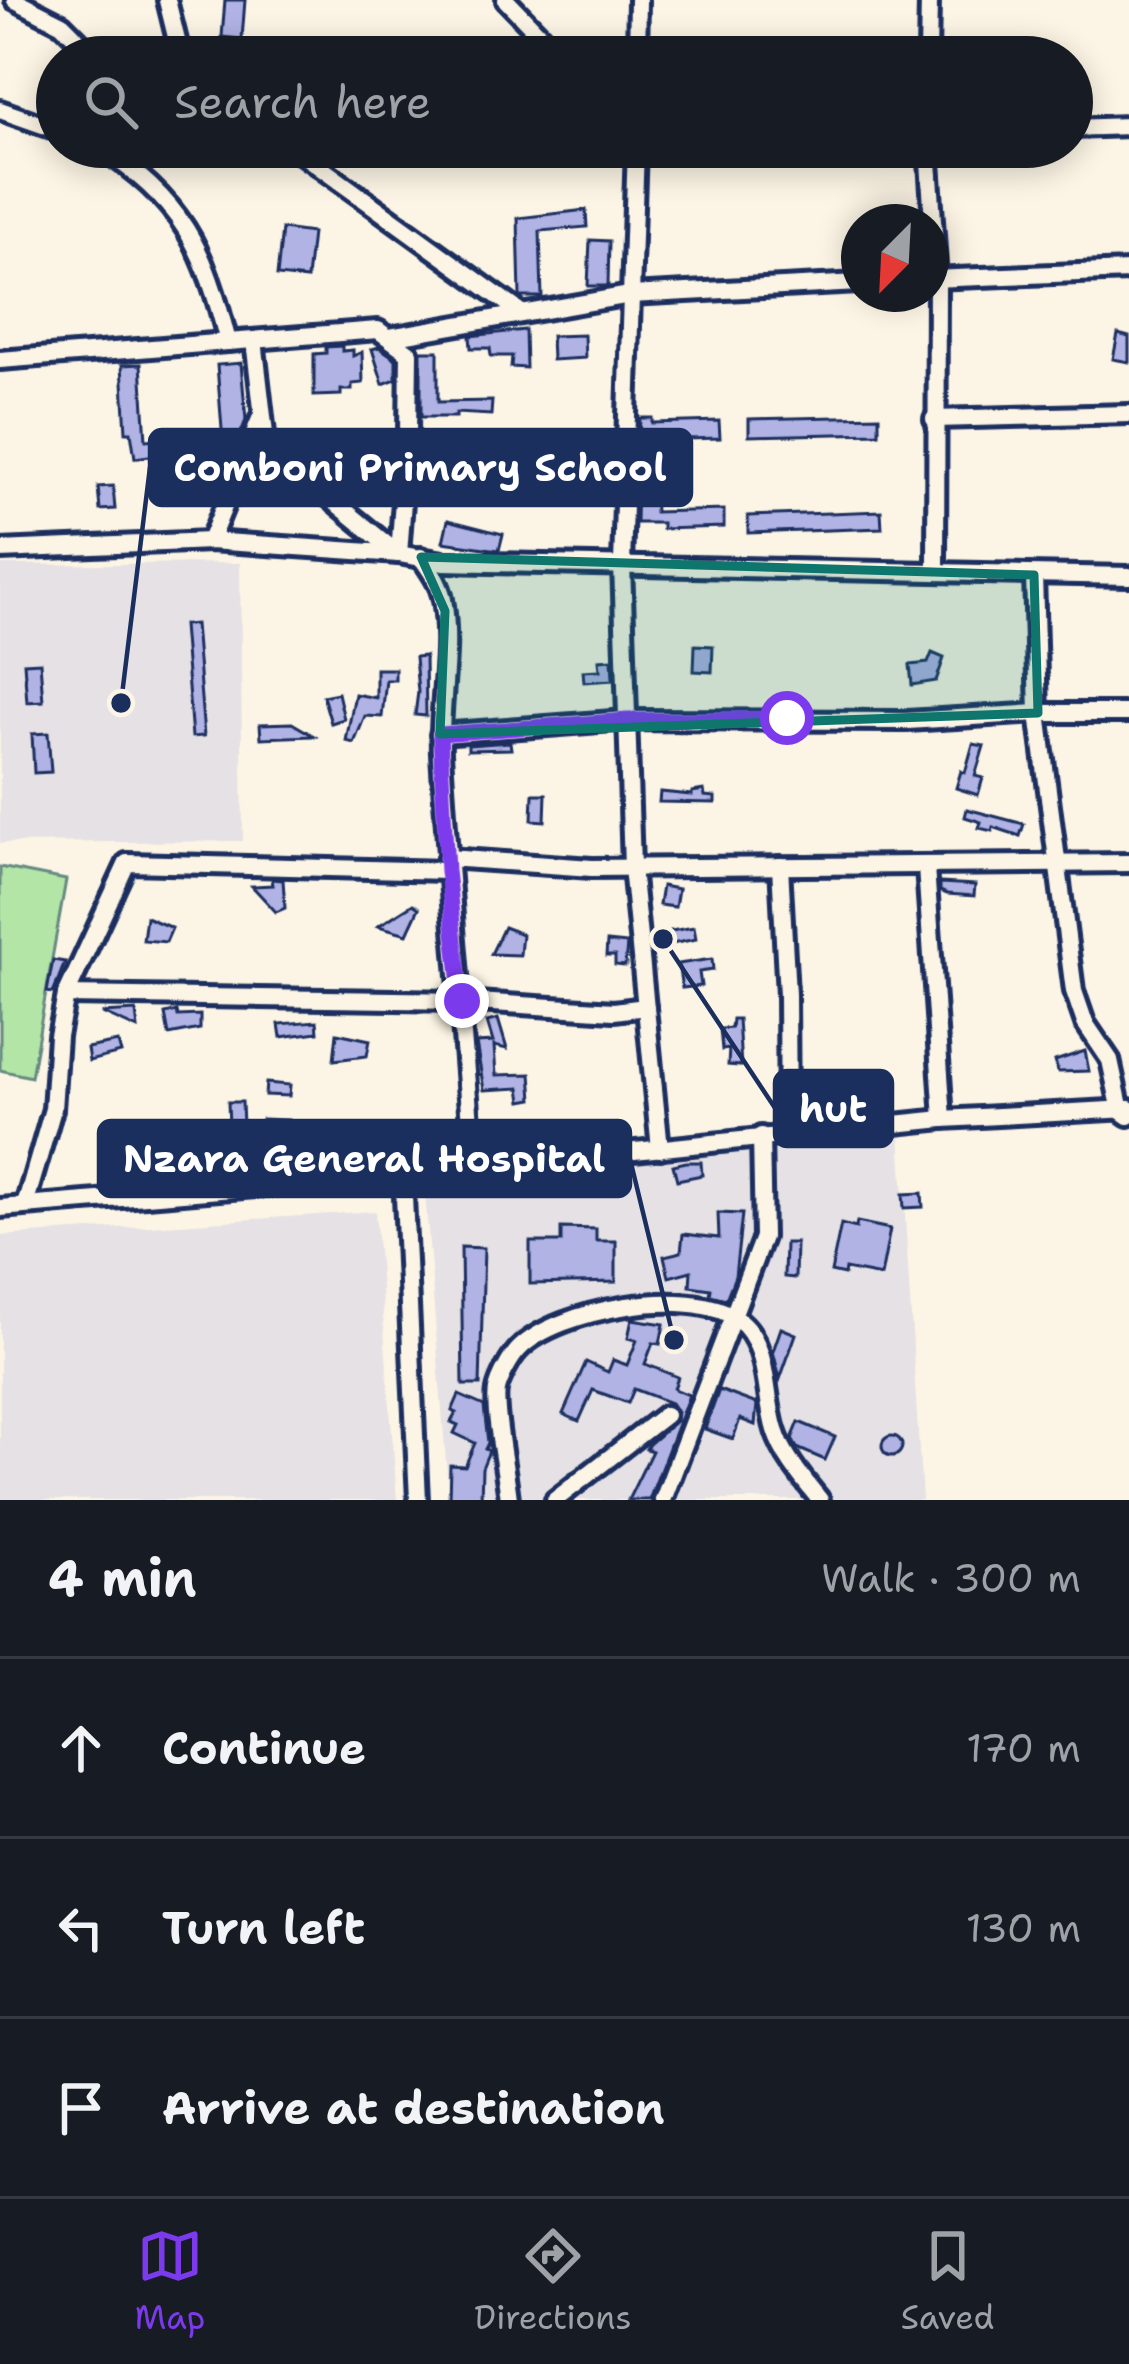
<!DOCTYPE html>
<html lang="en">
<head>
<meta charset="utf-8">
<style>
  :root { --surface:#171b24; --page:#242831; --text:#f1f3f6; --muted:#9ea1a6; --line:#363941; --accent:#7c3aed }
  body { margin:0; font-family:"Shantell Sans",sans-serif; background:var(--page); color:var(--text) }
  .compass { position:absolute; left:841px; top:204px; width:108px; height:108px; border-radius:50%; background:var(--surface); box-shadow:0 6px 30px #0003; rotate:204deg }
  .stop { position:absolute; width:36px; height:36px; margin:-27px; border:9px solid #7c3aed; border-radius:50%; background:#fff }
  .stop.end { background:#7c3aed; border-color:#fff; box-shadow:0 3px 12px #0008 }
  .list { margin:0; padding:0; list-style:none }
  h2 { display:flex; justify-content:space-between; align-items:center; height:156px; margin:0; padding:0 48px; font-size:51px }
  h2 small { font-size:39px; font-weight:400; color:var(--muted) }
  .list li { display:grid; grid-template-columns:78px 1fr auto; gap:36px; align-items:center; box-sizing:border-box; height:180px; padding:0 48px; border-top:3px solid var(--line) }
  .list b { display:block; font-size:45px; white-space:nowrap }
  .list em { font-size:39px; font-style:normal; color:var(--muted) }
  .icon { flex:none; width:66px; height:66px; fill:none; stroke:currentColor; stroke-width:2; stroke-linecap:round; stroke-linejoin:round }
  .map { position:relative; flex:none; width:1129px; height:1500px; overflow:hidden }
  .search { position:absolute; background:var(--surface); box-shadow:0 6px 30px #0003; left:36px; right:36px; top:36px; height:132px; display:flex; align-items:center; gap:30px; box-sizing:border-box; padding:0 42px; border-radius:66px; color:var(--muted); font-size:45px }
  .sheet { height:696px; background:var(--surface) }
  nav { display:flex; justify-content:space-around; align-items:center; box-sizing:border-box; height:168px; border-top:3px solid var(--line); background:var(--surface); font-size:33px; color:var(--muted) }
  nav a { display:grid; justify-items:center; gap:6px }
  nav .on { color:var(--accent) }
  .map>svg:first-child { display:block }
</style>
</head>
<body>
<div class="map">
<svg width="1129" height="1500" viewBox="0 0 1129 1500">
  <rect width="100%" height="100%" fill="#fcf5e5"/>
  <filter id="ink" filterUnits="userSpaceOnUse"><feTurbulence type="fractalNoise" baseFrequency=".00833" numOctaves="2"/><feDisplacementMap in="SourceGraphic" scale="24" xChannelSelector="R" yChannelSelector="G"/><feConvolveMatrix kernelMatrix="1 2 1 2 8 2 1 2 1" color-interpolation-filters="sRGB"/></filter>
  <g filter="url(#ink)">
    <!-- built -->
    <g fill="#e5e1e5">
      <polygon points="240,563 243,841 0,843 0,565"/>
      <polygon points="900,1133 922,1500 449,1500 424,1180"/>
      <polygon points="375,1211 397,1500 0,1500 0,1236"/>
    </g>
    <!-- green -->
    <polygon fill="#b2e5a6" stroke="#668a82" stroke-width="3" points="0,867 66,880 31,1077 0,1070"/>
    <!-- building -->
    <g fill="#b0b3e4" stroke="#1b2f5e" stroke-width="3">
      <polygon points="225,0 245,0 242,39 222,37"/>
      <polygon points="586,210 587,227 540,231 542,297 520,297 518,218"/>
      <polygon points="282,229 312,233 307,279 277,276"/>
      <polygon points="590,240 609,241 608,286 588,286"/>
      <polygon points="525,330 526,368 511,367 512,356 491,356 490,348 471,348 470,336"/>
      <polygon points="1118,334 1129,337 1129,362 1113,359"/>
      <polygon points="584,335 585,358 552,360 551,336"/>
      <polygon points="342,346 342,351 353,350 353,356 362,352 363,383 352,384 352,390 341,390 341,395 314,396 314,354 326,353 326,347"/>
      <polygon points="379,347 396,359 396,379 383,384 372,349"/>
      <polygon points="421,351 438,351 438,402 492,401 491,415 456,413 456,417 421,417"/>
      <polygon points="241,363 246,420 238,440 223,442 217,365"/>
      <polygon points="141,364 146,440 215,435 215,450 170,451 172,464 158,466 156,455 135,458 131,432 126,432 122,365"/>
      <polygon points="879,416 879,433 749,436 749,419"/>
      <polygon points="640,418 652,418 652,423 719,421 720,438 653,440 653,459 638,459"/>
      <polygon points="113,486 115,509 100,510 98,487"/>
      <polygon points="637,488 654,488 655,512 724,510 724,527 662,529 662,523 636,523"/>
      <polygon points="881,511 882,528 748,533 748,516"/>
      <polygon points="448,520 503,534 499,550 443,542"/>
      <polygon points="195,624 204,736 192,737 183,625"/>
      <polygon points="695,645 713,646 712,672 694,671"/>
      <polygon points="932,653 944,658 936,681 912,685 910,665 928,663"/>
      <polygon points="425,656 426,716 415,715 418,692 415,657"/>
      <polygon points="612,659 613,680 584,682 583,671 600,670 599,660"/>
      <polygon points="40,662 43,701 27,702 24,663"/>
      <polygon points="376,669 395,669 395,680 386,680 382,717 365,716 354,743 346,741 355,694 376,698"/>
      <polygon points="338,693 344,719 331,723 323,696"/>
      <polygon points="292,723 314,736 261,738 260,724"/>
      <polygon points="48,733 51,772 34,773 32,734"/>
      <polygon points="510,742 511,749 468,750 468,745"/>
      <polygon points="973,744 984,746 975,776 983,778 978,795 956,788 961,771 965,773"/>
      <polygon points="704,790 705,796 715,797 715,803 659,802 660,792 692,795 692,792"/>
      <polygon points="533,794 546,794 545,821 532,820"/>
      <polygon points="967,809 1024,824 1020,836 993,827 992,831 979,828 981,822 965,817"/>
      <polygon points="272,879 283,880 285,908 276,912 252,886 273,885"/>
      <polygon points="940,883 975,885 974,896 947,894 940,891"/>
      <polygon points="662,886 678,889 675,907 659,905"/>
      <polygon points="413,904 419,908 407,934 378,926"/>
      <polygon points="146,917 172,928 166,942 143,940"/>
      <polygon points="504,927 522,934 520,955 491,954"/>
      <polygon points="694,927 696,939 657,947 654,934"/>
      <polygon points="607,942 627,944 625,966 615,965 615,956 606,956"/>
      <polygon points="712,959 713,970 699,972 701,986 682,988 678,964"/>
      <polygon points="53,960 65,962 53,993 47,992"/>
      <polygon points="136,1011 138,1029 102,1013"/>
      <polygon points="177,1011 178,1016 200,1015 200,1029 169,1035 165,1014"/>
      <polygon points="498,1019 507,1049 494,1046 496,1075 531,1074 533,1099 522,1101 520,1088 484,1090 476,1043 493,1042 487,1022"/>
      <polygon points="732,1019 738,1019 741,1066 728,1065 729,1049 722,1050 720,1029 731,1028"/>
      <polygon points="317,1021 318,1032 281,1037 279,1024"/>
      <polygon points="337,1033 370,1040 367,1056 334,1060"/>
      <polygon points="118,1042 121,1053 89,1061 87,1048"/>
      <polygon points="1085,1051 1089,1071 1058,1072 1055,1061"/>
      <polygon points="266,1083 290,1085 289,1096 265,1095"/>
      <polygon points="228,1102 242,1102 243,1126 229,1126"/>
      <polygon points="262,1119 288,1120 286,1139 262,1139"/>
      <polygon points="686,1162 701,1162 702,1175 677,1180 673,1165"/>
      <polygon points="922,1193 923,1207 904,1208 903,1194"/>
      <polygon points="718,1213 742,1214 735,1276 726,1299 710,1295 711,1289 690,1286 691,1271 669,1277 664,1256 681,1252 683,1234 719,1238"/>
      <polygon points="857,1222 890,1229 881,1276 845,1269 844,1275 831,1272 841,1224 856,1228"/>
      <polygon points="561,1228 596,1229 596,1241 616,1241 616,1282 530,1284 530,1242 561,1242"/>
      <polygon points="785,1243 796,1243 795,1278 784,1277"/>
      <polygon points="461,1247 484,1248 480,1385 463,1385"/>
      <polygon points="632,1319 664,1324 660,1344 653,1343 645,1364 678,1377 674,1389 689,1395 649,1500 628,1500 652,1451 646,1449 649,1444 676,1421 677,1412 671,1403 634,1389 628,1403 593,1390 579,1421 563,1414 586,1362 608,1372 613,1360 627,1365 637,1340 628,1338"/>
      <polygon points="781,1328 796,1334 780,1379 773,1351"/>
      <polygon points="719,1390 757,1404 755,1425 740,1419 733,1439 705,1429"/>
      <polygon points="459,1395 484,1406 488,1443 485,1449 489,1451 482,1468 481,1500 449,1500 450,1465 465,1466 475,1443 454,1433 458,1425 451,1422 456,1413 452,1411"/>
      <polygon points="799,1422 835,1437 825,1460 797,1448 792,1439"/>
      <circle cx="892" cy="1446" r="10"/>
    </g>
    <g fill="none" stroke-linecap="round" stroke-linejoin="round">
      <defs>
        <g id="minor">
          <polyline points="15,0 62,24 95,57"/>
          <polyline points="167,0 181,57"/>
          <polyline points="506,0 561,57"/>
          <polyline points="637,57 638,0"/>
          <polyline points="928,57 929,0"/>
          <polyline points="0,110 57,130"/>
          <polyline points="1072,128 1129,126"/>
          <path d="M98 147C182 198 205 250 228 342"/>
          <polyline points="292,147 520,312"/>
          <polyline points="636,147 622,564 632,867 660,1149"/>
          <polyline points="928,147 937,279 936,569"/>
          <polyline points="931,279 1129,271"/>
          <polyline points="390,337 630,295 859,283"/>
          <polyline points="254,340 265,434 273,451 398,554"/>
          <polyline points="0,360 378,330 409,353 408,434 399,554"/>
          <polyline points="934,419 1129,414"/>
          <polyline points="210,541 262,414"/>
          <polyline points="0,550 210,541 399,554 443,562 1129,576"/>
          <path d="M421 557C432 573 442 586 444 606 451 654 439 705 441 753 449 891 464 1028 473 1167"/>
          <polyline points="1034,575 1038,713 1074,991 1085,1023 1110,1060 1121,1111 1128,1116"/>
          <polyline points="440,734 627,720 907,721 1038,713 1129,713"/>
          <polyline points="447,858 592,868 1129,863"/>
          <polyline points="780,866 787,995 788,1134"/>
          <polyline points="926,867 943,1119"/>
          <polyline points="66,995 462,1001 614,1011 646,1007"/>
          <polyline points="403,1175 418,1500"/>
          <polyline points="25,1205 53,1109 58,1036 66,995 127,863 447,871"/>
          <polyline points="0,1208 403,1175 943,1119 1129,1109"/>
          <path d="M509 1500C507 1475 493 1410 497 1390 499 1379 511 1357 519 1349 558 1309 691 1285 737 1319 770 1342 764 1395 775 1430 783 1456 803 1479 820 1500"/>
          <polyline points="555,1500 665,1415"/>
          <polyline points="663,1500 763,1237 761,1136"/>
        </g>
      </defs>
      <!-- minor casing -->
      <use href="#minor" stroke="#1b2f5e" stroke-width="26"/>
      <!-- minor -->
      <use href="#minor" stroke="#fcf5e5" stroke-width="16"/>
    </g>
  </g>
  <g fill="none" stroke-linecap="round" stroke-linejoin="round" filter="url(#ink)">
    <!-- route -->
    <polyline stroke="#7c3aed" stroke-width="15" points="462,1001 447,871 440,734 627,720 787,718"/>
  </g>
  <!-- marked area -->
  <path fill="#0f766e" fill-opacity="0.2" stroke="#0f766e" stroke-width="9" stroke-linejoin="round" d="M421 557 1034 575 1038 713 440 734 445 611Z"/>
  <!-- callouts -->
  <path fill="none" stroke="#1b2f5e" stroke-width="4.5" d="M121 703L150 467M663 939L775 1108M674 1340L630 1159"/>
  <g fill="#1b2f5e" stroke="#fcf5e5" stroke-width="4.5">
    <circle cx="121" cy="703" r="12"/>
    <circle cx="663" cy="939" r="12"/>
    <circle cx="674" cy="1340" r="12"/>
  </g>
  <g fill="#1b2f5e" stroke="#1b2f5e" stroke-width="4.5">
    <rect x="150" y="430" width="541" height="75" rx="12"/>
    <rect x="775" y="1071" width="117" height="75" rx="12"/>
    <rect x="99" y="1121" width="531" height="75" rx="12"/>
  </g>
  <g font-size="39" text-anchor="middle" font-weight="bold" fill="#fff">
    <text x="420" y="481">Comboni Primary School</text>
    <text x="833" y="1122">hut</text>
    <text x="364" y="1172">Nzara General Hospital</text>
  </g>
</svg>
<svg class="compass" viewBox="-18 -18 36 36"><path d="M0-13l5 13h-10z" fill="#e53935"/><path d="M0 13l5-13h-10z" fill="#9ea1a6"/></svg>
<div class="stop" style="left:787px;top:718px"></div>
<div class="stop end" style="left:462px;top:1001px"></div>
<div class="search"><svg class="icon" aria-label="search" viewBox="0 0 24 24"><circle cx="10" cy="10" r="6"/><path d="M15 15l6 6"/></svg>Search here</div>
</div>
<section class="sheet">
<h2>4 min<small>Walk · 300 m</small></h2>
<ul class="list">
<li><svg class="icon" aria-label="ahead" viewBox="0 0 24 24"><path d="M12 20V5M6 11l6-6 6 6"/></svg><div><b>Continue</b></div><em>170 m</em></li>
<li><svg class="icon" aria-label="left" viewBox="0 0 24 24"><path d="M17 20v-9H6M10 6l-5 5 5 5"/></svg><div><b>Turn left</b></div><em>130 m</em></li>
<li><svg class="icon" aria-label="arrive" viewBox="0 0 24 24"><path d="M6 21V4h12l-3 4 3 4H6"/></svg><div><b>Arrive at destination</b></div></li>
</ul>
</section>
<nav>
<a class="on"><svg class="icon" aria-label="map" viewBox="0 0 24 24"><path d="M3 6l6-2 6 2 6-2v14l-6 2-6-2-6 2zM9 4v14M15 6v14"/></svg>Map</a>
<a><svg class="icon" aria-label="directions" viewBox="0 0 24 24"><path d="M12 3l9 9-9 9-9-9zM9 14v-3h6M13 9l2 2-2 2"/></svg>Directions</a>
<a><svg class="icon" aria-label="saved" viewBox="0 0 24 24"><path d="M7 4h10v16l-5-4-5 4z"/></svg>Saved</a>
</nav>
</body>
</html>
